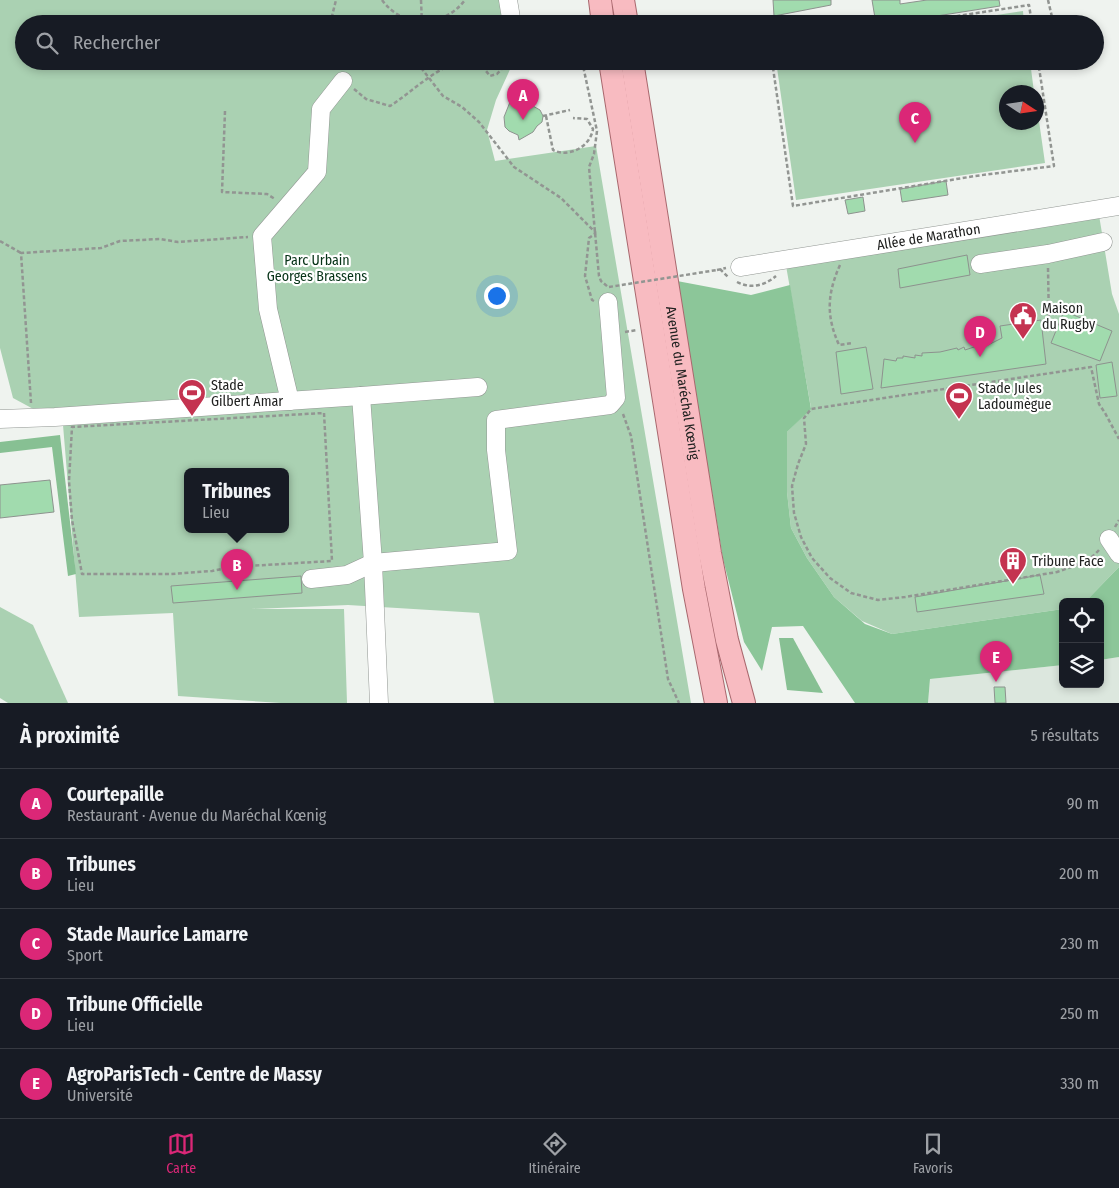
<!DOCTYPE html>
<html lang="fr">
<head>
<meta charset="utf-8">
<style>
  :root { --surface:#171b24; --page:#20242c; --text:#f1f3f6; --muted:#9ea1a6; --line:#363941; --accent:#db2777 }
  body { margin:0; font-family:"Fira Sans Condensed",sans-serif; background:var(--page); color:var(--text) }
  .controls { position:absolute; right:15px; bottom:15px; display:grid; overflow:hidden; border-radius:8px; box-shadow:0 2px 8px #0003 }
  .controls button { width:45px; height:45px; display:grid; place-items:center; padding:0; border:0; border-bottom:1px solid var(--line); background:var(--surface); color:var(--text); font:25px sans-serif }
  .compass { position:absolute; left:999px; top:85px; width:45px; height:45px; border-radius:50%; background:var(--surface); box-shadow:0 2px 8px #0003; rotate:102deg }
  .you { position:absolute; left:496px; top:295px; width:18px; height:18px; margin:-12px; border:4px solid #fff; border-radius:50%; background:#1a73e8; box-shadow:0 0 0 8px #1a73e833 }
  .badge { display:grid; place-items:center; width:32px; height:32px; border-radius:50%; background:var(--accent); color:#fff; font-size:16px; font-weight:700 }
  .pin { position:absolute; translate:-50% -41px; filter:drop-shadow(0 1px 2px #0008) }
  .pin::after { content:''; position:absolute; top:26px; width:18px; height:15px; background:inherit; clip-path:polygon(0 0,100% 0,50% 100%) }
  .popup { position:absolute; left:184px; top:468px; width:105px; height:65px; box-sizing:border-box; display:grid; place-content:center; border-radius:8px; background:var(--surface); filter:drop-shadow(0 1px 4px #0005); font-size:16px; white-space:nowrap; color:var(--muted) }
  .popup b { font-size:19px; color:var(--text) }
  .popup::after { content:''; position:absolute; left:50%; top:100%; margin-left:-10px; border:10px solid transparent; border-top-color:var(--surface) }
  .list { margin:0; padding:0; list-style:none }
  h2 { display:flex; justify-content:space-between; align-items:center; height:65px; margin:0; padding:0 20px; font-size:21px }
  h2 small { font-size:16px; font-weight:400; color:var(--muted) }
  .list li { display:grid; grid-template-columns:32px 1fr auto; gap:15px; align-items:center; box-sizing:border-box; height:70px; padding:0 20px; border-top:1px solid var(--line) }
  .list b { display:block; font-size:19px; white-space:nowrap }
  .list p { margin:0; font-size:16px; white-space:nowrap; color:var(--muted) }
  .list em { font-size:16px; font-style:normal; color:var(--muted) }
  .icon { flex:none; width:28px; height:28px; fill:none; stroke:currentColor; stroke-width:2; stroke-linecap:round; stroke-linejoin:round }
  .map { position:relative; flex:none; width:1119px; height:703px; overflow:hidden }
  .search { position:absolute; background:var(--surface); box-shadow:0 2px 8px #0003; left:15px; right:15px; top:15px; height:55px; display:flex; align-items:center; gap:12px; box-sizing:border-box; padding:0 18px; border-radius:28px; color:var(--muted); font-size:19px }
  .sheet { height:415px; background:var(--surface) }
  nav { display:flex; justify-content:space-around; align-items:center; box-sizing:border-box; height:70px; border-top:1px solid var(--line); background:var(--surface); font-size:14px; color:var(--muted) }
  nav a { display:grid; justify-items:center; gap:2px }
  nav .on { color:var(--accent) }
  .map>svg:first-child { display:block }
</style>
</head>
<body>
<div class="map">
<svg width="1119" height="703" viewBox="0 0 1119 703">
  <rect width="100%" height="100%" fill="#eff3ef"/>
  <!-- built -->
  <polygon fill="#dce7de" points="1119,657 1119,703 928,703 930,679 1063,665 1063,684 1100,684 1100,660"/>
  <!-- green -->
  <g fill="#aad1b2" fill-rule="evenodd">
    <path d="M0 0H502L506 24H24V61H511L512 65 496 100 487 130 495 161 596 146 691 703H494L479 613 348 605 251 609H344L347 703H281L178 696 173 613 79 617 63 425 13 398 0 348ZM188 471H286V529H188Z"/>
    <polygon points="1023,11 1024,24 938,24"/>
    <polygon points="776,61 1030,61 1034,92 1006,92 1006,122 1036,122 1037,107 1045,163 796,200"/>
    <polygon points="1098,209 1112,294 1119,314 1119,567 1085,602 1063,602 1063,609 892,634 862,621 834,597 807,558 791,528 787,492 787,432 811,408 785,260"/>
    <polygon points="0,607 33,625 68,703 8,703 0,698"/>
  </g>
  <!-- forest -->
  <g fill="#8cc699">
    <polygon points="677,281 751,295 790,285 811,409 787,432 787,492 791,528 807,558 834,597 865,624 892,634 1063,609 1063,665 930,679 928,703 855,703 803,626 772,627 762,671 744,642 723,559"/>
    <polygon points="1119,567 1119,657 1100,660 1100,602 1085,602"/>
  </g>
  <!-- water -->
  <g fill="#87c093">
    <polygon points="60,435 76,574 68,576 52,447 0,453 0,442"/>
    <polygon points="779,638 793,638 823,693 787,690"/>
  </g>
  <!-- building -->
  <g fill="#a1dbae" stroke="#8d928e">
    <polygon points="773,0 831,0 831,5 774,16"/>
    <polygon points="872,0 900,0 900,4 927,0 999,0 1000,6 886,24 876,24"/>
    <polygon points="522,100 540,110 543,116 542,122 537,126 533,132 519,140 518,135 509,131 505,127 504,117 510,102"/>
    <polygon points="946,181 948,195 902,202 900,189"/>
    <polygon points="863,197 865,211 848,214 845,200"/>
    <polygon points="967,255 970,275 900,288 898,269"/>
    <polygon points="1064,311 1112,331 1100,361 1051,343"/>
    <polygon points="1041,320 1046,364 881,388 884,359 896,361 897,358 903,358 903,356 915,358 915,355 922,356 922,353 940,352 957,348 958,350 964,347 965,350 983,344 984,347 1002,338 1000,326"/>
    <polygon points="866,347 873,389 841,394 836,352"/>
    <polygon points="1112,362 1117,396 1100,398 1096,365"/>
    <polygon points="50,480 54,512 0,518 0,485"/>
    <polygon points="1040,575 1044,594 917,612 915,597"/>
    <polygon points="301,576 302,593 173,603 171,586"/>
    <polygon points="994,687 1005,687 1006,703 995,703"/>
  </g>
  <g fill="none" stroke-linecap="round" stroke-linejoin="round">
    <defs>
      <g id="minor">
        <polyline points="508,0 512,24"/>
        <polyline points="980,264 1048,254 1103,242"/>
        <path id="s1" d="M740 267 1119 206"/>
        <polyline points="361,396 373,563 379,703"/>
        <polyline points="290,401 268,309 262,236 317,172 321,109 343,81"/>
        <polyline points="0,419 55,417 361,396 478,387"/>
        <polyline points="1109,539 1119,554"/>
        <polyline points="311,579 347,575 373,563 508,551 496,450 496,420 610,405 616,398 608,302"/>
      </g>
      <g id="major">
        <polyline points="600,0 603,24"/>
        <polyline points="623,0 627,24"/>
        <polyline points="610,61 694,589 716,703"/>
        <path id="s2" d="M632 61 710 553 727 640 744 703"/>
      </g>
    </defs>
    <!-- minor casing -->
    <use href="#minor" stroke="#929793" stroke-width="19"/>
    <!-- major casing -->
    <use href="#major" stroke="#a9686e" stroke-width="24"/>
    <!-- path -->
    <g stroke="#929592" stroke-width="2.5" stroke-dasharray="4 2.5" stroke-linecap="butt">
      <path d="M382 0C403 29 444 28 465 0"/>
      <polyline points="421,0 422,24"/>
      <polyline points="1048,0 1052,17"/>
      <polyline points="330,24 336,0"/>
      <polyline points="905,24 1029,5 1032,24"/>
      <polyline points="332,61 336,69"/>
      <polyline points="422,61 422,69 443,96 462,107 479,122 514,167 561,198 596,233"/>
      <polyline points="478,61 490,76 497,74 509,61"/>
      <polyline points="582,61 597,131 594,154 589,167 599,276 601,281 608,287"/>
      <polyline points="772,61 793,206 975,176 1054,166 1038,61"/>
      <path d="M354 89 366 99 390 106C414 91 438 64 467 61"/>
      <polyline points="225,111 222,192 267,194 275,199"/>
      <polyline points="543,116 570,110"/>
      <path d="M546 116 553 150C569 158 590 147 593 129L587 119 573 118"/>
      <polyline points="0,241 21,253"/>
      <path d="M840 265C827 294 826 316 839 345L852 343"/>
      <polyline points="1048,268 1049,324"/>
      <polyline points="720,269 728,277"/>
      <polyline points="717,270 726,268"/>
      <path d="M737 282C751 289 764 286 776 276"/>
      <polyline points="594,301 592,300 585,276 589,238 596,233"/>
      <polyline points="625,332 637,330"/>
      <polyline points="31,403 21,253 101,248 120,241 160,239 178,242 248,237"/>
      <polygon points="324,413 332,561 231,567 212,571 171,574 82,574 72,520 69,481 72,427"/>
      <polyline points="623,414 631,436 668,679 679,703"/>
      <polyline points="1115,527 1119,520"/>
      <path d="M1099 550C1088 563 1073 566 1057 572L905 597 878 600 851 593 830 578 812 558 801 537 794 513 792 486 798 464 806 444 804 418 811 409 1091 367 1099 404 1105 413 1119 439"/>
    </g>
    <!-- minor -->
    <use href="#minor" stroke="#fff" stroke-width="18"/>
    <!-- major -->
    <use href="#major" stroke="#f8bbc1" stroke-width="22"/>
    <!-- path-bridge -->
    <polyline stroke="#929592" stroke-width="2.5" stroke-dasharray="4 2.5" stroke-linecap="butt" points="609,287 717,270"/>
  </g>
  <!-- icons -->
  <defs>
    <symbol id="civic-pin" viewBox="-11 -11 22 30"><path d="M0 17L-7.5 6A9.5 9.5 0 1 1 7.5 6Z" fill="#c43350" stroke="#fff"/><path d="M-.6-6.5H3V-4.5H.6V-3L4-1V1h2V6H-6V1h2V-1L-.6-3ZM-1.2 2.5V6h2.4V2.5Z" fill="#fff"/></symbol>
    <symbol id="stadium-pin" viewBox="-11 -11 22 30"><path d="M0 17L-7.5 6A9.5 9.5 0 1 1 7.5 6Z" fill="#c43350" stroke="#fff"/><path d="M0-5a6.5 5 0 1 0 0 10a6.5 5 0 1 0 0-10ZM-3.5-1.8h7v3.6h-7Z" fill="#fff"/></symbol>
    <symbol id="building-pin" viewBox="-11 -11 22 30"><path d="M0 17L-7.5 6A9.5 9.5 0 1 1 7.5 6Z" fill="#c43350" stroke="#fff"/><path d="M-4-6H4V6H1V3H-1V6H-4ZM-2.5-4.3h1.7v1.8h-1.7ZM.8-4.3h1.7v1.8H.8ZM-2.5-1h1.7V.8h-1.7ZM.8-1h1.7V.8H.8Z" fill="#fff"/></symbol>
  </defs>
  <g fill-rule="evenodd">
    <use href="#civic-pin" x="1007" y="300" width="32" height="43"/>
    <use href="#stadium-pin" x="176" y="377" width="32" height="43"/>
    <use href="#stadium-pin" x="943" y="380" width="32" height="43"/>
    <use href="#building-pin" x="997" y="545" width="32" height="43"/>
  </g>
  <g text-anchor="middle" stroke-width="4.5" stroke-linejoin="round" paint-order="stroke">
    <!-- street labels -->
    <g font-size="14" fill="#202120" stroke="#fff">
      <text dy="5" stroke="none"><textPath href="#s1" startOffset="191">Allée de Marathon</textPath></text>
      <text dy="5" stroke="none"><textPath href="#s2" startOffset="326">Avenue du Maréchal Kœnig</textPath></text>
    </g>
    <!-- park labels -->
    <g font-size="14" fill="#063317" stroke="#fff">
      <text x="317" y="265">Parc Urbain<tspan x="317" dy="16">Georges Brassens</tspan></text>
    </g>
    <!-- poi labels -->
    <g font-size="14" fill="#202120" stroke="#fff" text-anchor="start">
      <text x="1042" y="313">Maison<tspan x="1042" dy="16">du Rugby</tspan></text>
      <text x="211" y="390">Stade<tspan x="211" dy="16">Gilbert Amar</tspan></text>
      <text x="978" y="393">Stade Jules<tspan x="978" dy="16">Ladoumègue</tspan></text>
      <text x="1032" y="566">Tribune Face</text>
    </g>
  </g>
</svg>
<div class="controls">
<button><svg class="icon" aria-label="locate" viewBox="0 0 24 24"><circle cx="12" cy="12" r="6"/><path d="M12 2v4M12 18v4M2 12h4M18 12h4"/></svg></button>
<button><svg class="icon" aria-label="layers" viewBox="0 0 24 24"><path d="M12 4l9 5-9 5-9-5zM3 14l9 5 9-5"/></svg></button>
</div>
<svg class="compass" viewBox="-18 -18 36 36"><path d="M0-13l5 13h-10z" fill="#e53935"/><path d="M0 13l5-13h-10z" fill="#9ea1a6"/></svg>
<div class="you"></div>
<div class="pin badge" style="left:523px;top:120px">A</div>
<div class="pin badge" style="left:237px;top:590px">B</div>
<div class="popup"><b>Tribunes</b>Lieu</div>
<div class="pin badge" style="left:915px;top:143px">C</div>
<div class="pin badge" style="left:980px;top:357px">D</div>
<div class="pin badge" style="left:996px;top:682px">E</div>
<div class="search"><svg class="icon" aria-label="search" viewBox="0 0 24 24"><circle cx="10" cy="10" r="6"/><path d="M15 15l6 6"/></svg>Rechercher</div>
</div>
<section class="sheet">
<h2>À proximité<small>5 résultats</small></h2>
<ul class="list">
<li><span class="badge">A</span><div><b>Courtepaille</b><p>Restaurant · Avenue du Maréchal Kœnig</p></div><em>90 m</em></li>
<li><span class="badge">B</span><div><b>Tribunes</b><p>Lieu</p></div><em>200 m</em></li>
<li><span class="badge">C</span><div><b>Stade Maurice Lamarre</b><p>Sport</p></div><em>230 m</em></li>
<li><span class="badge">D</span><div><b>Tribune Officielle</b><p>Lieu</p></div><em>250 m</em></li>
<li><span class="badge">E</span><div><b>AgroParisTech - Centre de Massy</b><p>Université</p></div><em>330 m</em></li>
</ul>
</section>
<nav>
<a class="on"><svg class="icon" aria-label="map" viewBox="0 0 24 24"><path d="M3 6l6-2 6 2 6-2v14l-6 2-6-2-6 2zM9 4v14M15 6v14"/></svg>Carte</a>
<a><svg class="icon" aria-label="directions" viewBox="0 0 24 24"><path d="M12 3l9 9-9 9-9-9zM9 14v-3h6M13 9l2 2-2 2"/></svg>Itinéraire</a>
<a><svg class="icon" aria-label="saved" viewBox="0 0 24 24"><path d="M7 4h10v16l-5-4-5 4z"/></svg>Favoris</a>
</nav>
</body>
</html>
